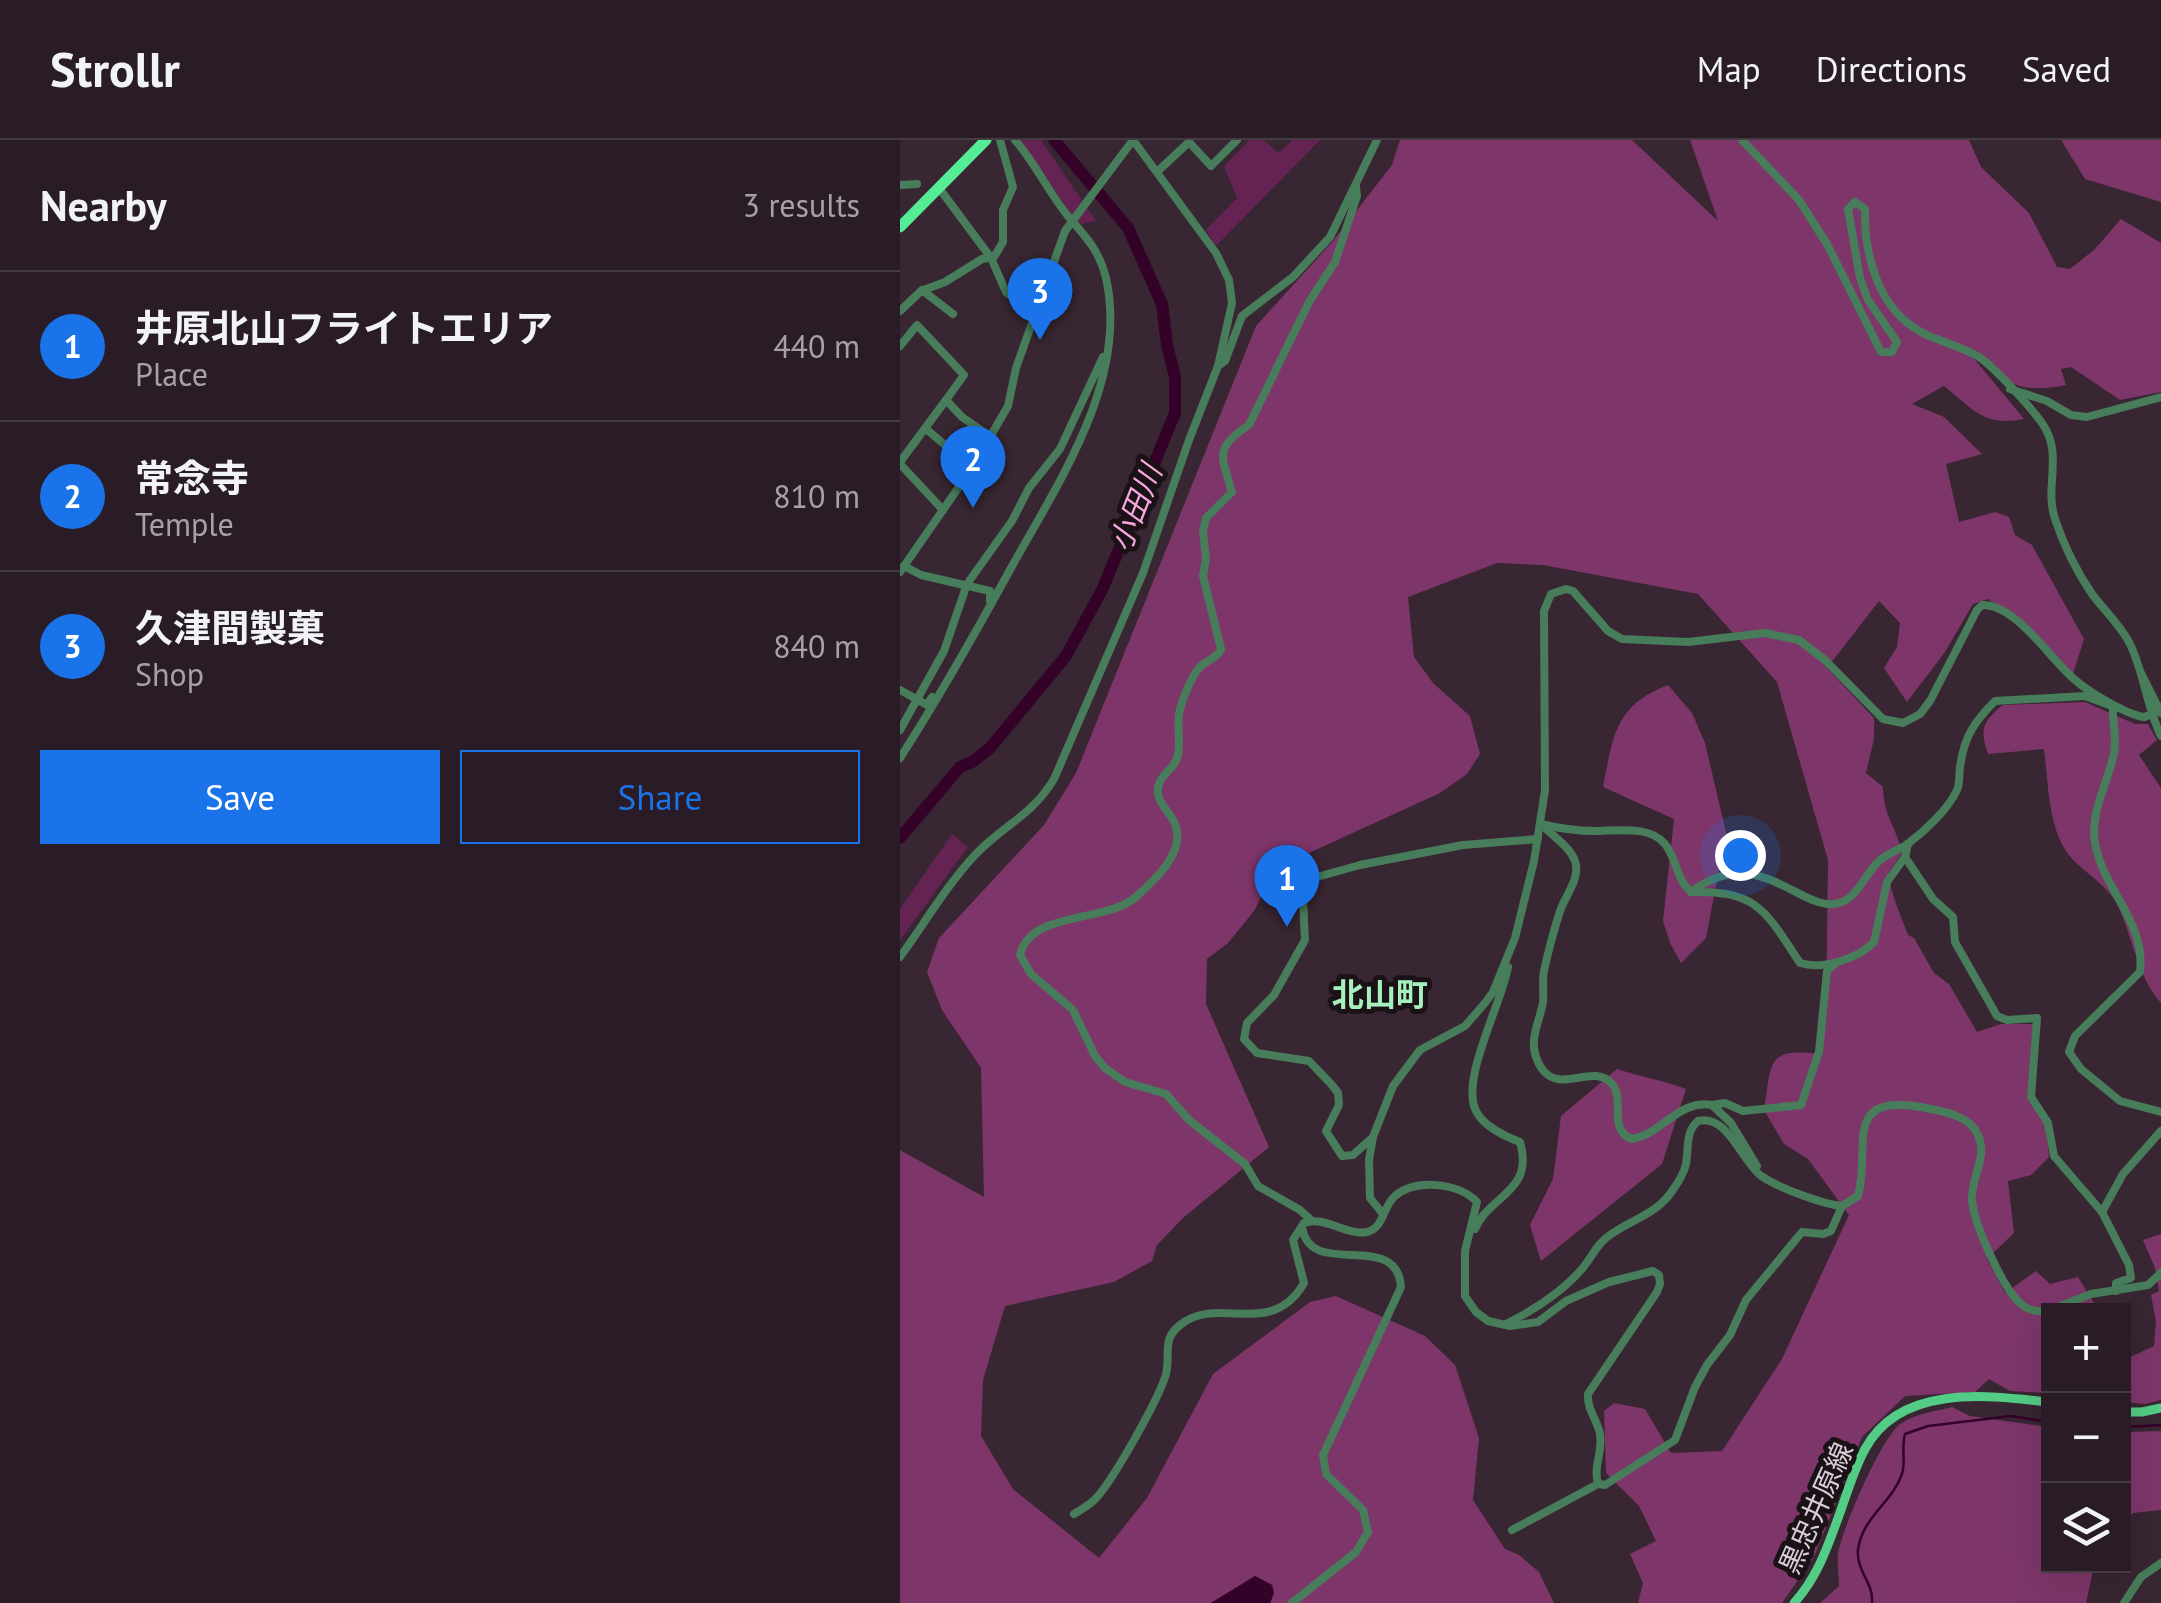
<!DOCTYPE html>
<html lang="en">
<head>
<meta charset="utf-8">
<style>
  :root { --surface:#2a1c26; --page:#362932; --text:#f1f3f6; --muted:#a5a1a7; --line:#463a43; --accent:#1a73e8 }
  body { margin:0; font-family:"PT Sans","Noto Sans JP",sans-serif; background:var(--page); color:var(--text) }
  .controls { position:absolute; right:30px; bottom:30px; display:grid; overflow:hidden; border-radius:0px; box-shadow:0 10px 40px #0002 }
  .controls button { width:90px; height:90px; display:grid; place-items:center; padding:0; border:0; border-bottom:2px solid var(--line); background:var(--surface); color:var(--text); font:50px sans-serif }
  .you { position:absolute; left:840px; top:715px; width:35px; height:35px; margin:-25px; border:8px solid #fff; border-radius:50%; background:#1a73e8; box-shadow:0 0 0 15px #1a73e833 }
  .badge { display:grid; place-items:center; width:65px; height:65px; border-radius:50%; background:var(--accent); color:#fff; font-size:32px; font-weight:700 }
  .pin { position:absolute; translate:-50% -82px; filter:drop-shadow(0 2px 5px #0008) }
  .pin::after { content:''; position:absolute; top:52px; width:35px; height:30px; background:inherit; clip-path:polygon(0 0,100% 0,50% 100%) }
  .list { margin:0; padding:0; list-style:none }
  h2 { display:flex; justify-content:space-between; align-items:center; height:130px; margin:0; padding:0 40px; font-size:42px }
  h2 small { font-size:32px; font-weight:400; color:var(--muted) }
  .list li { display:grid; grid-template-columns:65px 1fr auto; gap:30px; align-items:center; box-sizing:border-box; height:150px; padding:0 40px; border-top:2px solid var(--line) }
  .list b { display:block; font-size:38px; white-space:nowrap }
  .list p { margin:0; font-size:32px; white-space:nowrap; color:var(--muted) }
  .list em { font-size:32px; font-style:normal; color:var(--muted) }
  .actions { display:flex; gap:20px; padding:30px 40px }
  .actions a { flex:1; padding:22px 0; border:2px solid var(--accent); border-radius:0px; text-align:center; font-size:35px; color:var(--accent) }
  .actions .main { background:var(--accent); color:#fff }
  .icon { flex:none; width:55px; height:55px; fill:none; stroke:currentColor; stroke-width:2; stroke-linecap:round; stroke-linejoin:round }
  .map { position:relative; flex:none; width:1261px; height:1463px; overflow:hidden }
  header { display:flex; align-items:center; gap:60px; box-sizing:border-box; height:140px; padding:0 50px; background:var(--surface); border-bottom:2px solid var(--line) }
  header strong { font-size:48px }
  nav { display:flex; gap:55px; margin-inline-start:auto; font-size:35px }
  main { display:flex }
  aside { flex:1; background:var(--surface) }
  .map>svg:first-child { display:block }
</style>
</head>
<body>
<header>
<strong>Strollr</strong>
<nav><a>Map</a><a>Directions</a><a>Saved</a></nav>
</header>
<main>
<aside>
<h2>Nearby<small>3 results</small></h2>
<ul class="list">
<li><span class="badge">1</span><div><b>井原北山フライトエリア</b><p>Place</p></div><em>440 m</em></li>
<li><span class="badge">2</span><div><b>常念寺</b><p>Temple</p></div><em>810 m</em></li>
<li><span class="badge">3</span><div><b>久津間製菓</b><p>Shop</p></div><em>840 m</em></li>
</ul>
<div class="actions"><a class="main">Save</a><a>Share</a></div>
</aside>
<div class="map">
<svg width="1261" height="1463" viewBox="0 0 1261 1463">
  <rect width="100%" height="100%" fill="#382632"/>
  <!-- green -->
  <g fill="#642353">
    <polygon points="120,0 141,0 196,81 181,84 171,74"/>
    <polygon points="350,0 364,0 378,13 393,0 420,0 316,106 306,90 337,58 324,26"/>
    <polygon points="52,694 68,707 0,800 0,769"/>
  </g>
  <!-- forest -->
  <g fill="#7e366a">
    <path d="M500 0H732L818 81 790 0H1069L1081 27 1129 73 1157 127 1170 129 1195 109 1221 79 1261 103V252L1220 260 1171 227 1161 229 1166 245C1112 255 1108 241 1067 210L1124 279C1084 287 1073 269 1044 246L1012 264 1044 277 1082 314 1046 324 1059 382 1095 372 1109 377 1115 395 1132 405 1184 499 1173 534 1138 495 1088 459 1073 464 1045 512 1007 562 984 528 997 507 1000 483 979 461 927 528 974 578V599L966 633 983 647C984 679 996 685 1002 713L988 734C992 756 1000 774 1008 795L1014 798 1034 833 1049 844 1077 892 1101 884H1133L1127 957 1146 986 1149 1017 1131 1035 1108 1041 1114 1093 1087 1119 1105 1153 1136 1131 1150 1144 1178 1137 1194 1163 1185 1170H1148V1253L1110 1251 1089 1239 1075 1252 1005 1256 962 1297 914 1417 882 1463H738L743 1443 730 1414 756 1401 739 1366 706 1333 704 1271 714 1263 745 1269 771 1313 822 1311 882 1219 949 1075 908 1019 884 1004 864 970C872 924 865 907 919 914L926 880 928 720 877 542 798 454 643 425 597 423 508 457 514 517 533 543 570 576 580 614 567 634 540 653 376 728 354 771 328 803 307 819 306 864 369 1007 283 1078 257 1105 252 1121 214 1142 105 1166 83 1240 81 1296 113 1349 199 1418 247 1358 313 1234 410 1162 436 1156 525 1196 555 1225 579 1298 573 1360 605 1409 619 1415 639 1432 654 1463H370L374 1453 372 1445 355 1436 311 1463H0V1010L84 1057 81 928 42 870 27 832 39 798 144 685 176 633 356 186 432 102 492 25Z"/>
    <polygon points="1161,0 1261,0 1261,62 1185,39"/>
    <path d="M768 545 792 573 805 603 829 705 822 714 806 798 781 823 770 803 763 781 774 679 703 647C713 596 715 565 768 545Z"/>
    <path d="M1185 562 1235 584H1248L1257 600 1239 615 1261 648V863C1237 836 1233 797 1217 764 1205 741 1177 730 1164 708 1148 680 1148 640 1144 609L1088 614C1079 589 1083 581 1103 565Z"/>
    <path d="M717 929C741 937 763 940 786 949L762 1024 641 1121 630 1085 653 1039 661 976Z"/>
    <polygon points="1261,1094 1261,1260 1245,1264 1224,1262 1224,1220 1254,1206 1256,1181 1251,1155 1259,1151 1255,1128 1243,1100"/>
    <path d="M1052 1267 1070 1276 1148 1287V1426H1194L1186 1463H920L939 1446C939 1436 937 1424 938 1414 942 1389 980 1301 999 1285 1013 1274 1036 1271 1052 1267Z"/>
    <polygon points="1261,1291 1261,1370 1233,1373 1224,1382 1224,1292"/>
  </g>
  <!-- water -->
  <polygon fill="#340129" points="355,1436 372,1445 374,1453 370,1463 311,1463"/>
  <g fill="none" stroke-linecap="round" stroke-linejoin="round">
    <!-- stream -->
    <g stroke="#340129" stroke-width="2.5">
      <polyline points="1224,1287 1261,1285"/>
      <path d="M972 1463C974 1443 956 1431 958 1410 962 1377 992 1363 1002 1334 1006 1321 1001 1307 1005 1294L1028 1286 1111 1276 1148 1282"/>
    </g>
    <!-- river -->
    <polyline stroke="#340129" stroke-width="12" points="0,698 60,627 72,622 90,608 166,516 203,448 275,273 275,237 267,205 262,164 228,88 154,0"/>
    <!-- minor -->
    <g stroke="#477d5a" stroke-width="8">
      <path d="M842 0 899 60 927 104 981 212H992L997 202 968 160 960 138 948 69 955 62 965 69C964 115 978 170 1023 193 1040 202 1062 206 1079 217 1096 229 1129 265 1142 283 1164 314 1144 346 1155 379 1163 403 1177 432 1192 454 1204 470 1219 484 1229 502 1244 531 1246 566 1261 596"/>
      <polyline points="258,31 289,2 311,26 337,0"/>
      <polyline points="0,45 17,44"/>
      <polyline points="39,48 91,118 106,152 136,175"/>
      <polyline points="22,150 53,174"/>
      <polyline points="0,171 21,151 45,142 82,119 94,117 103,102 103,70 113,47 100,0"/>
      <polyline points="0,206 17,185 64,235 46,260"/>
      <polyline points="318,226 325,221 342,176 393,137 430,97 477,0"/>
      <polyline points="1110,249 1147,261 1171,275 1187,277 1261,257"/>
      <polyline points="25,288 72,328"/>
      <polyline points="0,322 46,260 62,277 91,297"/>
      <polyline points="0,324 43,370"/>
      <polyline points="4,426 21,435 90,451 90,461"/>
      <path d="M0 432 72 328 108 266 116 228 165 91 233 0 316 113 329 140 332 163 318 226 289 300 243 433 154 639C131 677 104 684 75 715 47 745 24 784 0 817"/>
      <polyline points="1241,533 1261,573"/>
      <polyline points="0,550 27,565 32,557"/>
      <path d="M1213 567C1212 583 1217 597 1214 613 1208 644 1190 670 1195 703 1203 750 1246 781 1240 832L1175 896 1169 912 1181 929 1220 961 1261 972"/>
      <polyline points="0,590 44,511 67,444 112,381 129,348 160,309 203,217"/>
      <path d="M0 618C40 556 76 492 111 428 158 343 229 240 206 138 200 113 188 99 172 81 150 56 137 25 115 0"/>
      <path d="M641 684C657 688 679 691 696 691 716 691 750 685 765 704 777 719 776 739 791 752 861 699 903 778 942 762 958 756 966 733 978 722 988 712 1001 710 1010 702 1026 690 1049 668 1057 650 1060 643 1059 635 1060 627 1064 597 1074 582 1095 561L1185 556 1212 566"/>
      <path d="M644 687C654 697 670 707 675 721 681 738 665 756 660 771 654 790 648 812 644 831 642 841 644 852 643 862 641 875 635 887 634 900 633 910 636 920 642 929 661 955 693 922 712 944 726 961 707 987 731 999 762 995 778 959 812 965L831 983 857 1026"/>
      <polyline points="1008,704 1005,717 1033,759 1053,777 1055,802 1097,876 1107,880 1137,878 1131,957 1148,983 1154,1016 1202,1072 1229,1125 1231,1138 1216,1143 1216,1151"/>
      <path d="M791 752C858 750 866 772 900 823 922 830 958 819 974 802L987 742 1005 717"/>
      <polyline points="812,965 825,963 843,971 901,965 919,912 927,831 936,823"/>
      <polyline points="472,998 453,1015 442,1016 426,991 439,965 438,953 432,945 409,921 357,913 344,899 347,883 374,855 405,800 403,760 417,737 460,725 563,705 638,699"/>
      <polyline points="1202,1072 1223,1034 1261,991"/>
      <path d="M483 1074 470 1058 469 1020 473 997 493 946 520 910 565 886 585 863 593 852 615 798 634 721 645 650 644 471 651 454 666 449 673 451 708 491 722 499 788 502 865 493 899 500 925 520 983 579 1003 583 1020 574 1030 561 1077 470 1082 465C1116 464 1150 519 1174 539 1187 551 1227 575 1244 577"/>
      <path d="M411 1080 400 1070 358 1046 345 1024 289 980 266 954 225 942 205 928 195 916 173 870 131 834 120 815C130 770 209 783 237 756 255 739 284 714 276 687 273 674 260 667 258 654 256 634 275 631 278 615 281 599 276 585 280 569 284 556 290 539 299 528 307 519 316 520 321 509L303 436 306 418 303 392 306 378 332 352C322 317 313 308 349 285L409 162 435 122 457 56 456 47"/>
      <path d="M575 1089C588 1056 635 1052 620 1002 606 997 583 986 576 971 560 939 602 863 608 827"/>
      <polyline points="1150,1170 1191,1154 1248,1145 1261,1133"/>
      <path d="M606 1184C632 1171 662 1152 681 1130 692 1118 696 1104 710 1095 732 1079 757 1074 772 1051 778 1043 784 1033 786 1024 789 1008 785 992 798 981 827 974 840 1018 860 1035 876 1047 922 1064 942 1066L958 1056C972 1006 938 949 1031 969 1047 972 1069 977 1077 993 1089 1016 1071 1036 1072 1060 1074 1084 1102 1147 1120 1163 1128 1171 1138 1172 1148 1171"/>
      <path d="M174 1374C182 1369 192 1364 198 1356 215 1336 259 1259 266 1234 271 1214 261 1200 280 1185 318 1154 371 1200 404 1143L393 1100 404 1083C424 1075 446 1096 467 1092 484 1088 483 1066 495 1056 516 1038 559 1043 577 1062L565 1111V1156L576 1172 588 1181 610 1186 638 1182 666 1161 709 1142 753 1131 759 1135 760 1144 757 1152 688 1254C687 1270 697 1279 700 1294 703 1312 693 1326 698 1344"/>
      <polyline points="612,1390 698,1344 705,1345 775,1300 795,1247 807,1225 830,1195 846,1160 902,1092 923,1094 931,1091 942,1066"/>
      <path d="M392 1463 456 1412 468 1392 463 1370 426 1334 423 1315 501 1147C497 1088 410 1141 402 1087"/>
      <polyline points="1224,1463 1241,1437 1261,1423"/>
    </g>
    <!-- major -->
    <g stroke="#53cd85" stroke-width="9">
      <polyline points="1224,1272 1242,1272 1261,1268"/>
      <path d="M894 1463C916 1439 926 1411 937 1381 946 1357 953 1331 965 1309 1000 1244 1087 1255 1148 1262"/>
    </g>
    <!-- highway -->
    <polyline stroke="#54ed95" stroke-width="11" points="0,87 86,0"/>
    <!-- minor-bridge -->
    <polyline stroke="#477d5a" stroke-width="8" points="1244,577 1255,573"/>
  </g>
  <g text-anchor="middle" stroke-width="10" stroke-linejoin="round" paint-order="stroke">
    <!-- street labels -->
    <g font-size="28" fill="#daced6" stroke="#1a1217">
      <text transform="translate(916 1368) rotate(-66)" y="10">黒忠井原線</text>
    </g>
    <!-- water labels -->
    <g font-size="30" font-style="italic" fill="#f8a6de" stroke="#1a1217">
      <text transform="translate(236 368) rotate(-68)" y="10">小田川</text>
    </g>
    <!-- quarter labels -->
    <g font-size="32" font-weight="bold" fill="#a6f0be" stroke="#1a1217">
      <text x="480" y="866">北山町</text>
    </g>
  </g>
</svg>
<div class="controls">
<button>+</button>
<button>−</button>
<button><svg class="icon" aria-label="layers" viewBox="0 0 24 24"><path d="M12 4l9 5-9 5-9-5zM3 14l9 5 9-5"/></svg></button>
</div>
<div class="you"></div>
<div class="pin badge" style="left:387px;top:787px">1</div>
<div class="pin badge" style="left:73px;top:368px">2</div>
<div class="pin badge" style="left:140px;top:200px">3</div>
</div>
</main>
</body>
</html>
